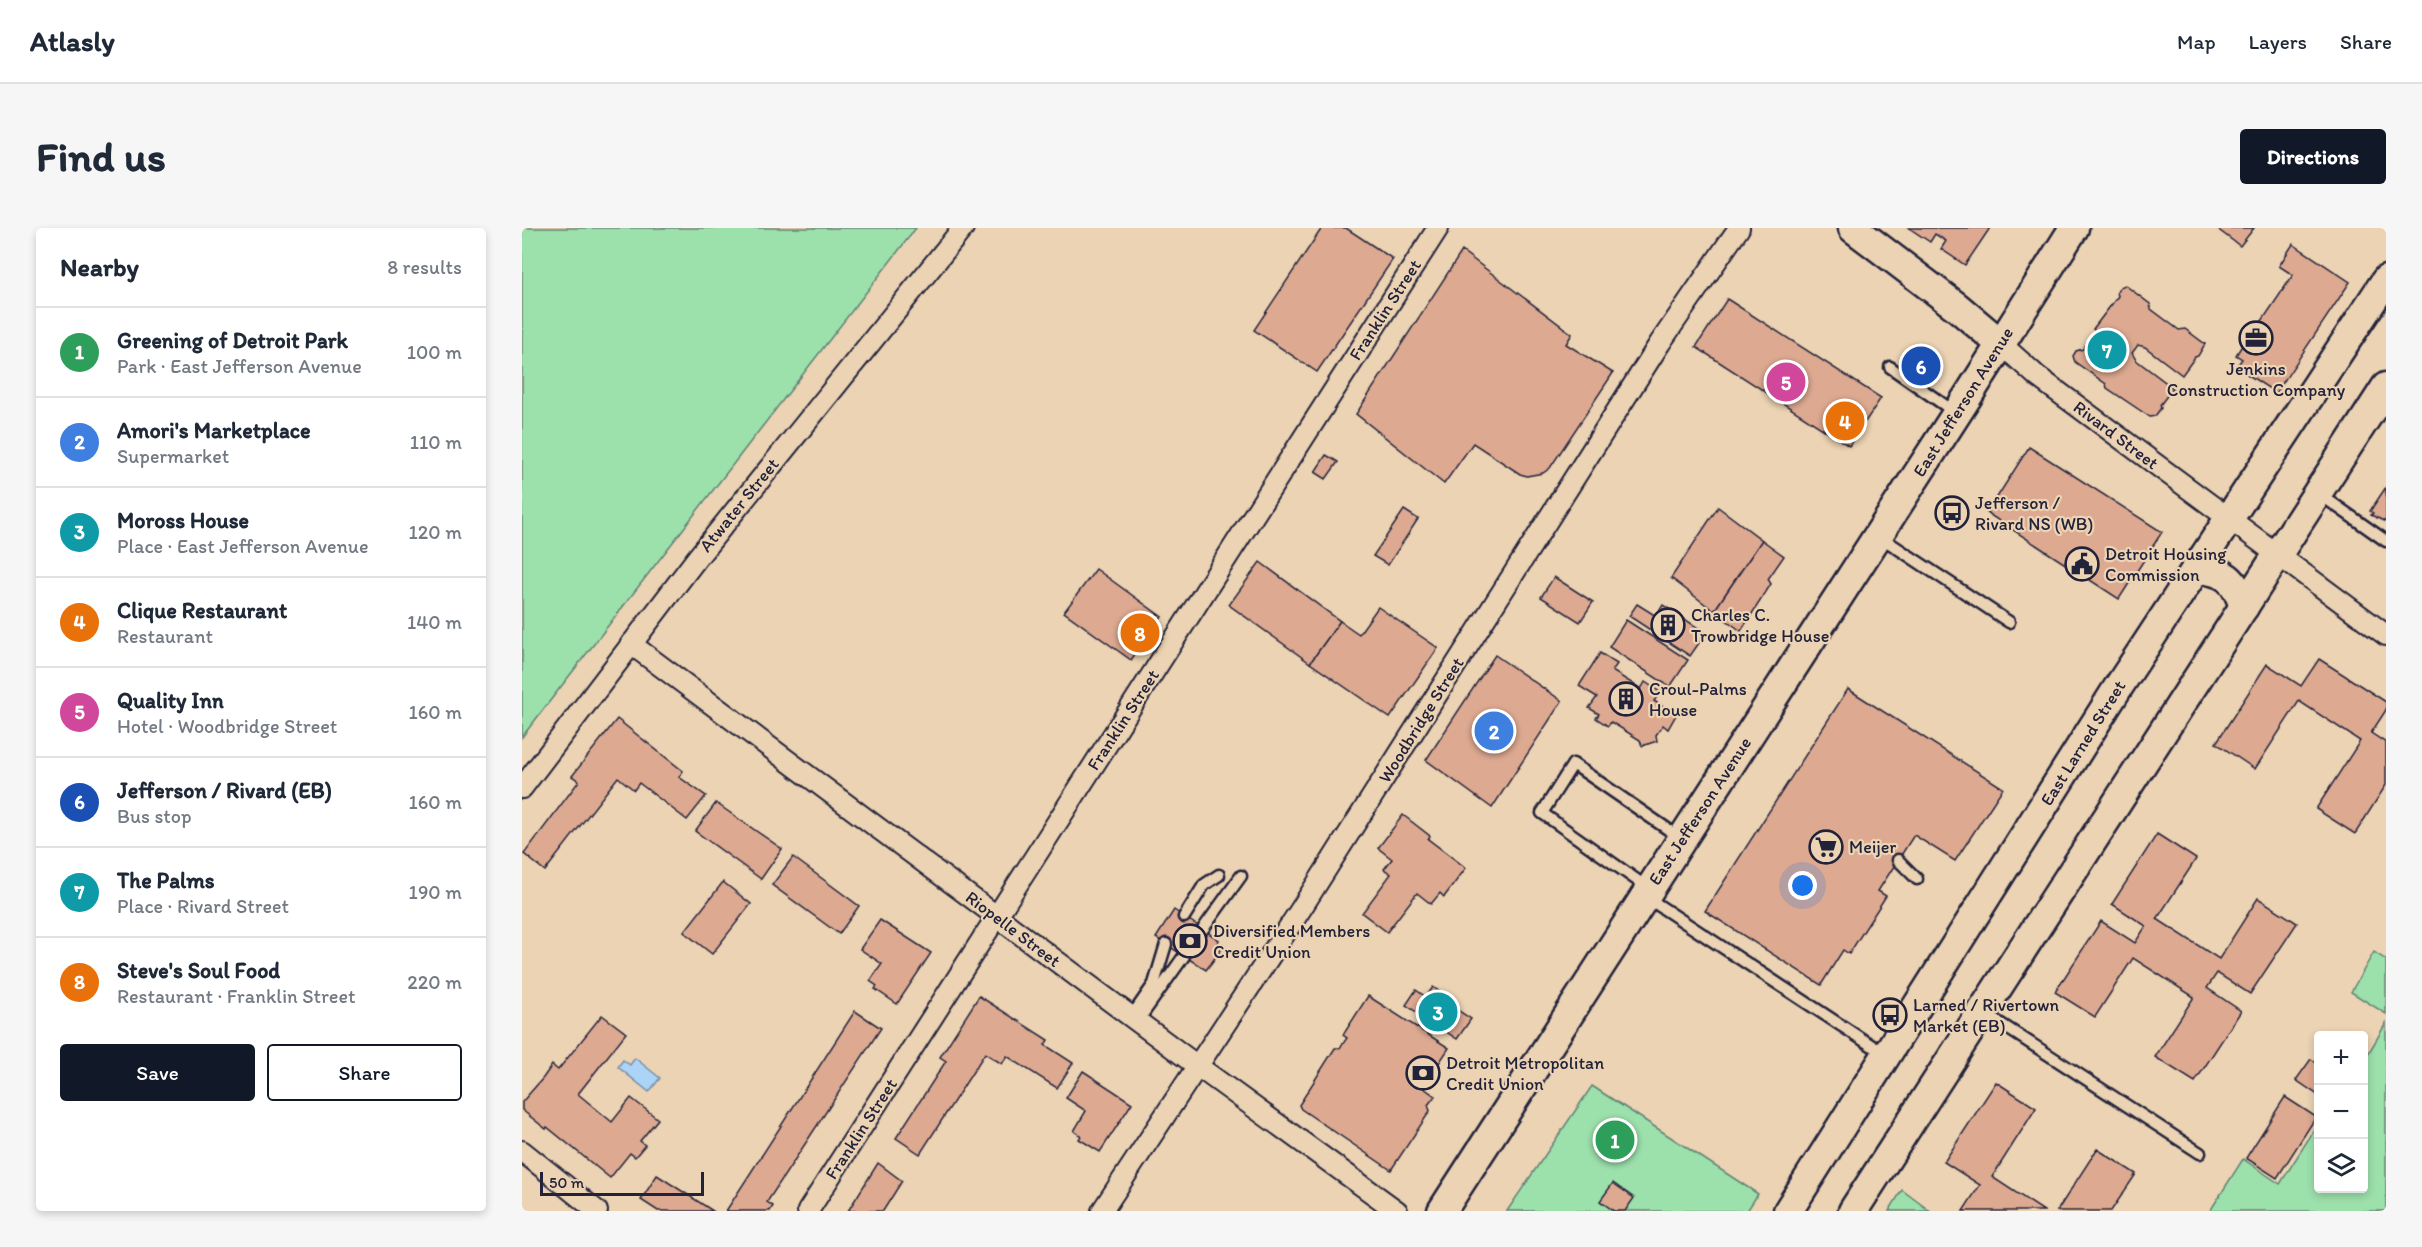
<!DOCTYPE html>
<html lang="en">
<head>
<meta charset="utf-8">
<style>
  :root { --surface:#fff; --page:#f6f6f7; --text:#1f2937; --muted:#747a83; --line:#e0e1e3; --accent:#111827 }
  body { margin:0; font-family:Itim,sans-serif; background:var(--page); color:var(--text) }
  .controls { position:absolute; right:18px; bottom:18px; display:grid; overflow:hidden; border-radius:6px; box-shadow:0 3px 9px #0003 }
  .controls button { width:54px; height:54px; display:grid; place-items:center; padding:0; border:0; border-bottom:2px solid var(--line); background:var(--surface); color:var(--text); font:30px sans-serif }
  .scale { position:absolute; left:18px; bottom:15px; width:164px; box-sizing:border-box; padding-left:6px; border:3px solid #22223b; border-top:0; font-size:16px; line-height:21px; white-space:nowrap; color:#22223b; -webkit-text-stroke:4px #ebd3b3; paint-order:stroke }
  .you { position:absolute; left:1281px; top:658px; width:21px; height:21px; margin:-15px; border:4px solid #fff; border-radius:50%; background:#1a73e8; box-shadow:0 0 0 9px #1a73e833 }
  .badge { display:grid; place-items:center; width:39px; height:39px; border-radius:50%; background:var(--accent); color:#fff; font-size:20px; font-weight:700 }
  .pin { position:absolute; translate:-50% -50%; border:3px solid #fff; box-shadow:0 2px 6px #0006 }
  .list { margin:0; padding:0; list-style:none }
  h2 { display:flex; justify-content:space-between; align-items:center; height:78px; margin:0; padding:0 24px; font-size:26px }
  h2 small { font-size:20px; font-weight:400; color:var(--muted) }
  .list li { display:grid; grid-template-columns:39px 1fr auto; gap:18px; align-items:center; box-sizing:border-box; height:90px; padding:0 24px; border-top:2px solid var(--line) }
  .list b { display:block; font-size:22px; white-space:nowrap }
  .list p { margin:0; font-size:20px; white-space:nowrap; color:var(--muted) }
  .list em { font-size:20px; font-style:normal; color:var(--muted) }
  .actions { display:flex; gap:12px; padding:18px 24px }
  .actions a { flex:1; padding:14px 0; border:2px solid var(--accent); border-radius:6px; text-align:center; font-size:21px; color:var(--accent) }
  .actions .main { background:var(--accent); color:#fff }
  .icon { flex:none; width:33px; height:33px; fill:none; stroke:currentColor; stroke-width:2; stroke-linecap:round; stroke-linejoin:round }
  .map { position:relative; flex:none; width:1864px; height:983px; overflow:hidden; border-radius:6px }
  header { display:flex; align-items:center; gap:36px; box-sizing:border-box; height:84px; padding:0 30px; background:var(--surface); border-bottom:2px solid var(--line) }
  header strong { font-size:28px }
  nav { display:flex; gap:33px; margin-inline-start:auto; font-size:21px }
  .intro { display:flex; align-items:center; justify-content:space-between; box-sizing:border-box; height:144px; padding:0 36px }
  h1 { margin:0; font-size:42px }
  .button { padding:15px 27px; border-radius:6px; background:var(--accent); color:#fff; font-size:21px; font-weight:700 }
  main { display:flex; gap:36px; padding:0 36px }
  aside { flex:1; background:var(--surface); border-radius:6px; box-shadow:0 3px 9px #0003 }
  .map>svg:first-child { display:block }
</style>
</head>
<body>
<header>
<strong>Atlasly</strong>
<nav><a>Map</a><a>Layers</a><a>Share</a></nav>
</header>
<div class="intro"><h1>Find us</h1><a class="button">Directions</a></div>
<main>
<aside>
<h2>Nearby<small>8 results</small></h2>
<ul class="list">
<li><span class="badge" style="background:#2e9e5b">1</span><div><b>Greening of Detroit Park</b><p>Park · East Jefferson Avenue</p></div><em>100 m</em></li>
<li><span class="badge" style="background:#3f7fe0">2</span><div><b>Amori's Marketplace</b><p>Supermarket</p></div><em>110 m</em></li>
<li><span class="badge" style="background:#0f9aa8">3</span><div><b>Moross House</b><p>Place · East Jefferson Avenue</p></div><em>120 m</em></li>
<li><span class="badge" style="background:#e8710a">4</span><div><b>Clique Restaurant</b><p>Restaurant</p></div><em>140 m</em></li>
<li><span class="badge" style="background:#d1479c">5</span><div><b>Quality Inn</b><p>Hotel · Woodbridge Street</p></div><em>160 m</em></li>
<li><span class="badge" style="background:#1a4fb4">6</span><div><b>Jefferson / Rivard (EB)</b><p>Bus stop</p></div><em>160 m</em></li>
<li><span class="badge" style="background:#0f9aa8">7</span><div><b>The Palms</b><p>Place · Rivard Street</p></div><em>190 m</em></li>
<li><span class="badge" style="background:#e8710a">8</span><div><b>Steve's Soul Food</b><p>Restaurant · Franklin Street</p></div><em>220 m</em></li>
</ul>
<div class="actions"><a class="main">Save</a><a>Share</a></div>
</aside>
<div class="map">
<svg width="1864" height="983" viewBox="0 0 1864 983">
  <rect width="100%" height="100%" fill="#ebd3b3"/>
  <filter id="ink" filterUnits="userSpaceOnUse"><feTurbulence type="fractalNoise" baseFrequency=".0167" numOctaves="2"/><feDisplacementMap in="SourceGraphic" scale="12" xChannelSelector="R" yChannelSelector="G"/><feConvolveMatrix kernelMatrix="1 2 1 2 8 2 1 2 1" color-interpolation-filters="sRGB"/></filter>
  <g filter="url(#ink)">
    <!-- green -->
    <g fill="#9ce0ac" stroke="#5f8174" stroke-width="1.5">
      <polygon points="0,0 394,0 0,509"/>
      <polygon points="1852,724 1864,732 1864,786 1829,764"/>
      <polygon points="1864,795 1864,983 1688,983 1721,931 1758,956 1796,896 1796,960 1842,960 1842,833"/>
      <polygon points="1070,858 1236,966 1225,983 985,983"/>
      <polygon points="1380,962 1408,983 1367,983"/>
    </g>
    <!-- water -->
    <polygon fill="#acd4f6" stroke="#758dab" stroke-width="1.5" points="113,830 138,850 127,864 96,839 101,832 108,837"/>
    <!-- building -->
    <g fill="#dda991" stroke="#22223b" stroke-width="1.5">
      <polygon points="800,0 824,0 871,31 795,144 732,102"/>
      <polygon points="1387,0 1468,0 1443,37 1419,21 1424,13 1413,6 1408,14"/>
      <polygon points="1694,0 1732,0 1718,18"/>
      <polygon points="1771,16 1828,54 1754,165 1714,139 1720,131 1714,127 1735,94 1738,96 1771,47 1757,38"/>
      <polygon points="940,23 1050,106 1044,116 1091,145 1028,240 1021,245 1005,248 998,246 951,215 922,256 834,186"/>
      <polygon points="1603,57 1628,76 1629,81 1657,102 1663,101 1683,116 1676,128 1673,129 1660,147 1623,119 1616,117 1610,125 1614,132 1651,160 1638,177 1639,180 1633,188 1628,189 1585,160 1584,156 1553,134 1551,128 1554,123 1561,121 1573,103 1571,101 1596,68 1595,64 1598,59"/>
      <polygon points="1205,71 1359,170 1327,218 1174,119"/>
      <polygon points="1507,219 1640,304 1597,371 1465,285"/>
      <polygon points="804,227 816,234 804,251 793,244"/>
      <polygon points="1864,259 1864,294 1849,287 1851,285 1848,283"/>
      <polygon points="1196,279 1240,312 1192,383 1149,350"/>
      <polygon points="882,282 896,291 866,337 851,328"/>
      <polygon points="1240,312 1262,328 1246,351 1249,356 1219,403 1192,383"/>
      <polygon points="738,334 818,393 788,435 707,377"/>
      <polygon points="574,341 640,389 609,432 542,384"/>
      <polygon points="1032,349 1071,374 1058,394 1019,369"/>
      <polygon points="1115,376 1134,388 1141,377 1184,405 1168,428 1107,388"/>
      <polygon points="856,379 916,420 868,490 788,435 818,393 837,406"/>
      <polygon points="1104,392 1166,432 1148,459 1087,419"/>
      <polygon points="1078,425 1095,436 1090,443 1119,461 1123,454 1138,464 1132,473 1154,487 1146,501 1141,497 1134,507 1135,513 1120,518 1118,512 1089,494 1086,498 1074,490 1077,486 1067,480 1075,469 1057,458"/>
      <polygon points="973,427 1040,473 970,580 904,532"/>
      <polygon points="1797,431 1864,474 1864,482 1849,505 1864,515 1864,557 1833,606 1794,581 1838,513 1777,473 1733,541 1694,515 1745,436 1779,458"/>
      <polygon points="1326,461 1481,560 1433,633 1392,607 1356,663 1364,668 1327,726 1321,722 1299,757 1183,683"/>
      <polygon points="95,491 161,543 157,549 184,568 165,592 117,555 112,562 96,549 23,643 2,626 57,553 50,548"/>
      <polygon points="194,575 260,621 239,651 173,603"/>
      <polygon points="881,587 908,608 906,611 944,640 922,669 918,665 909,676 895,665 865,704 840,685 869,646 862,641 870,631 856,620"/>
      <polygon points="1635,606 1674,631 1635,691 1697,731 1736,670 1775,695 1728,766 1695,745 1685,760 1719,783 1673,854 1633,829 1672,769 1611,730 1573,789 1533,764 1579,693 1613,715 1624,698 1590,676"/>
      <polygon points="271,629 337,678 317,706 250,657"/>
      <polygon points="201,654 229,676 190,726 162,704"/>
      <polygon points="652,682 697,712 695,715 702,718 684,742 634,710"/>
      <polygon points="358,692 409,725 375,776 353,761 355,758 348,753 360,736 338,721"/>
      <polygon points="911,759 925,769 922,773 949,791 935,811 884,777 894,762 904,769"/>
      <polygon points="457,768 526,812 523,817 551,835 535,860 485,828 480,836 463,825 398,926 374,910 424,833 418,829"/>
      <polygon points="846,768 927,820 911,844 896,856 913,868 906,877 908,883 869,942 779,881 777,877 813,820 818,820 825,810 821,807"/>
      <polygon points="333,783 359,800 245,974 251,978 248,983 204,983"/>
      <polygon points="80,787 104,805 56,866 90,894 109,870 136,891 118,913 123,917 113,929 108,925 88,950 25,899 24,901 0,882 0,874 21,850 30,837 36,842"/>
      <polygon points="1789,831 1796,836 1796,867 1774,852"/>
      <polygon points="561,843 610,875 578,924 557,911 559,908 552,903 564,883 544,870"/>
      <polygon points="1474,854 1514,880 1470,949 1522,983 1441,983 1458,957 1422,934"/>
      <polygon points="1763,869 1794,889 1755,950 1724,930"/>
      <polygon points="1575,921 1614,946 1589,983 1535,983"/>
      <polygon points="356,935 380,953 361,983 326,983"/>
      <polygon points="135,947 191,983 136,983 119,972"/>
      <polygon points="1091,955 1112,970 1103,983 1092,983 1078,973"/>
    </g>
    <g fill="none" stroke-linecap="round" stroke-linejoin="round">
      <defs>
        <g id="lane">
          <polyline points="1368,139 1434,185"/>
          <polyline points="1796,265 1864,313"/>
          <polyline points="1357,308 1487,394"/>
          <polyline points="1376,632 1395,651"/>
          <polyline points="1126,660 1020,585 1051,536 1160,611"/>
          <polyline points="1124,669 1364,827"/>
          <polyline points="662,689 682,657 697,647"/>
          <polyline points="681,701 719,648"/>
          <polyline points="1462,785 1678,925"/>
          <polyline points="609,789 632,756 644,716"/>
          <polyline points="615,794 662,728"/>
        </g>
        <g id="street">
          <polyline points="1479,116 1516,149 1864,407"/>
          <polyline points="109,416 674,837 875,983"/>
          <polyline points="0,560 175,330 441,0"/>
          <polyline points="0,923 75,983"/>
          <polyline points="286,983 916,0"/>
          <polyline points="580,983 777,684 1138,115 1217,0"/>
        </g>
        <g id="secondary">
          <polyline points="1331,0 1435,79 1479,116"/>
          <path d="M1674 341C1703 343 1713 350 1722 379"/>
          <polyline points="920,983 1446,168 1552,0"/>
          <polyline points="1266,983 1595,461 1864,52"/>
          <polyline points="1331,983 1864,159"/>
        </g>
      </defs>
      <!-- lane casing -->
      <use href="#lane" stroke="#22223b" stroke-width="15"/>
      <!-- street casing -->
      <use href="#street" stroke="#22223b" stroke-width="24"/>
      <!-- secondary casing -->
      <use href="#secondary" stroke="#22223b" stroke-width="33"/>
      <!-- lane -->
      <use href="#lane" stroke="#ebd3b3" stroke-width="10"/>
      <!-- street -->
      <use href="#street" stroke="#ebd3b3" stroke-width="20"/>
      <!-- secondary -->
      <use href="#secondary" stroke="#ebd3b3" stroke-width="28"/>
    </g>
  </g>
  <!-- icons -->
  <defs>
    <symbol id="office-ring" viewBox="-11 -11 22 22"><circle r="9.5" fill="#ebd3b3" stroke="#22223b" stroke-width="1.5"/><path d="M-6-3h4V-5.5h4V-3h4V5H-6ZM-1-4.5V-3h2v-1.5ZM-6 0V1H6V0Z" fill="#22223b"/></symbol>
    <symbol id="bus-ring" viewBox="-11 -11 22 22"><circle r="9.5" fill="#ebd3b3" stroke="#22223b" stroke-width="1.5"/><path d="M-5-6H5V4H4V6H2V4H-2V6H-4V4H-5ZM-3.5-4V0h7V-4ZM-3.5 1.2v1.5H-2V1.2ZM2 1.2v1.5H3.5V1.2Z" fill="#22223b"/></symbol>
    <symbol id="civic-ring" viewBox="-11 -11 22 22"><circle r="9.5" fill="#ebd3b3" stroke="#22223b" stroke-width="1.5"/><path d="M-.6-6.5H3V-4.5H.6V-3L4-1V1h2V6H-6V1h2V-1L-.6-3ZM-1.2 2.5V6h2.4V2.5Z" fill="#22223b"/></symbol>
    <symbol id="building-ring" viewBox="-11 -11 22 22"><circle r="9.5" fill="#ebd3b3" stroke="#22223b" stroke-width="1.5"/><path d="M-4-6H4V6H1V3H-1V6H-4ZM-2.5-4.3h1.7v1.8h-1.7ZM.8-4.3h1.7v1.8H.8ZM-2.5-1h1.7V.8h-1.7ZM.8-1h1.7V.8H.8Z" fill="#22223b"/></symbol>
    <symbol id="supermarket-ring" viewBox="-11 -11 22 22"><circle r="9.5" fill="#ebd3b3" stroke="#22223b" stroke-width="1.5"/><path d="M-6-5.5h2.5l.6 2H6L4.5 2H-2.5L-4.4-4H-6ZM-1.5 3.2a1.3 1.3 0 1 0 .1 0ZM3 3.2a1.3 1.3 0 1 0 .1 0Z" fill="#22223b"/></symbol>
    <symbol id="bank-ring" viewBox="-11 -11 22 22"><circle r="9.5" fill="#ebd3b3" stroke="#22223b" stroke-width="1.5"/><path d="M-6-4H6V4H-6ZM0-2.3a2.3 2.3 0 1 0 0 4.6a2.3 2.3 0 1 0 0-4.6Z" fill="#22223b"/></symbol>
  </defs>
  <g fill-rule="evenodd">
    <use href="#office-ring" x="1715" y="91" width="38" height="38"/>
    <use href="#bus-ring" x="1411" y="266" width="38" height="38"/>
    <use href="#civic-ring" x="1541" y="317" width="38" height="38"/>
    <use href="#building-ring" x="1127" y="378" width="38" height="38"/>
    <use href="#building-ring" x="1085" y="452" width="38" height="38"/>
    <use href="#supermarket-ring" x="1285" y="600" width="38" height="38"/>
    <use href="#bank-ring" x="649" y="694" width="38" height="38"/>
    <use href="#bus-ring" x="1349" y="768" width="38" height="38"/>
    <use href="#bank-ring" x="882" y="826" width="38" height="38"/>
  </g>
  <g text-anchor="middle" stroke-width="4.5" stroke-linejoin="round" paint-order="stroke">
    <!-- street labels -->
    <g font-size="18" fill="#22223b" stroke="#ebd3b3">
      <text transform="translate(863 82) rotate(-57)" y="6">Franklin Street</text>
      <text transform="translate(1441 174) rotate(-58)" y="6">East Jefferson Avenue</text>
      <text transform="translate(1594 207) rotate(37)" y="6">Rivard Street</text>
      <text transform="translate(217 277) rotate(-51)" y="6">Atwater Street</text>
      <text transform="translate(601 492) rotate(-57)" y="6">Franklin Street</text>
      <text transform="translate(899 492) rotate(-58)" y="6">Woodbridge Street</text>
      <text transform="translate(1561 515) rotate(-58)" y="6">East Larned Street</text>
      <text transform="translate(1178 583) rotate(-57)" y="6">East Jefferson Avenue</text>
      <text transform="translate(491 701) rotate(37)" y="6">Riopelle Street</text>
      <text transform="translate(339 901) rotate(-57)" y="6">Franklin Street</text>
    </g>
    <!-- poi labels -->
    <g font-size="18" fill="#22223b" stroke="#ebd3b3" text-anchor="start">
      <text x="1734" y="147" text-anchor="middle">Jenkins<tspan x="1734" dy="21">Construction Company</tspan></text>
      <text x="1453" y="281">Jefferson /<tspan x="1453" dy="21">Rivard NS (WB)</tspan></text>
      <text x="1583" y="332">Detroit Housing<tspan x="1583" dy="21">Commission</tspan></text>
      <text x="1169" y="393">Charles C.<tspan x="1169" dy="21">Trowbridge House</tspan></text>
      <text x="1127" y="467">Croul-Palms<tspan x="1127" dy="21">House</tspan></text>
      <text x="1327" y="625">Meijer</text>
      <text x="691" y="709">Diversified Members<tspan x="691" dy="21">Credit Union</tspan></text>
      <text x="1391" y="783">Larned / Rivertown<tspan x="1391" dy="21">Market (EB)</tspan></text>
      <text x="924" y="841">Detroit Metropolitan<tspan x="924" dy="21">Credit Union</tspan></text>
    </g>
  </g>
</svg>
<div class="controls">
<button>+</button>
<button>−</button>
<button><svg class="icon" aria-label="layers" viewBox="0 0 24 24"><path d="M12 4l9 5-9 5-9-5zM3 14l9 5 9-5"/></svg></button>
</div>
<div class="scale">50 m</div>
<div class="you"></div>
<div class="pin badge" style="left:1093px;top:912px;background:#2e9e5b">1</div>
<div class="pin badge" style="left:972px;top:503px;background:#3f7fe0">2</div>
<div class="pin badge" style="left:916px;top:784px;background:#0f9aa8">3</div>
<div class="pin badge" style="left:1323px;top:193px;background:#e8710a">4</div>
<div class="pin badge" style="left:1264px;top:154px;background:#d1479c">5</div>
<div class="pin badge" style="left:1399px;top:138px;background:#1a4fb4">6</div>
<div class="pin badge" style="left:1585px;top:122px;background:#0f9aa8">7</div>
<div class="pin badge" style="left:618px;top:405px;background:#e8710a">8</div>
</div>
</main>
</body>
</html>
